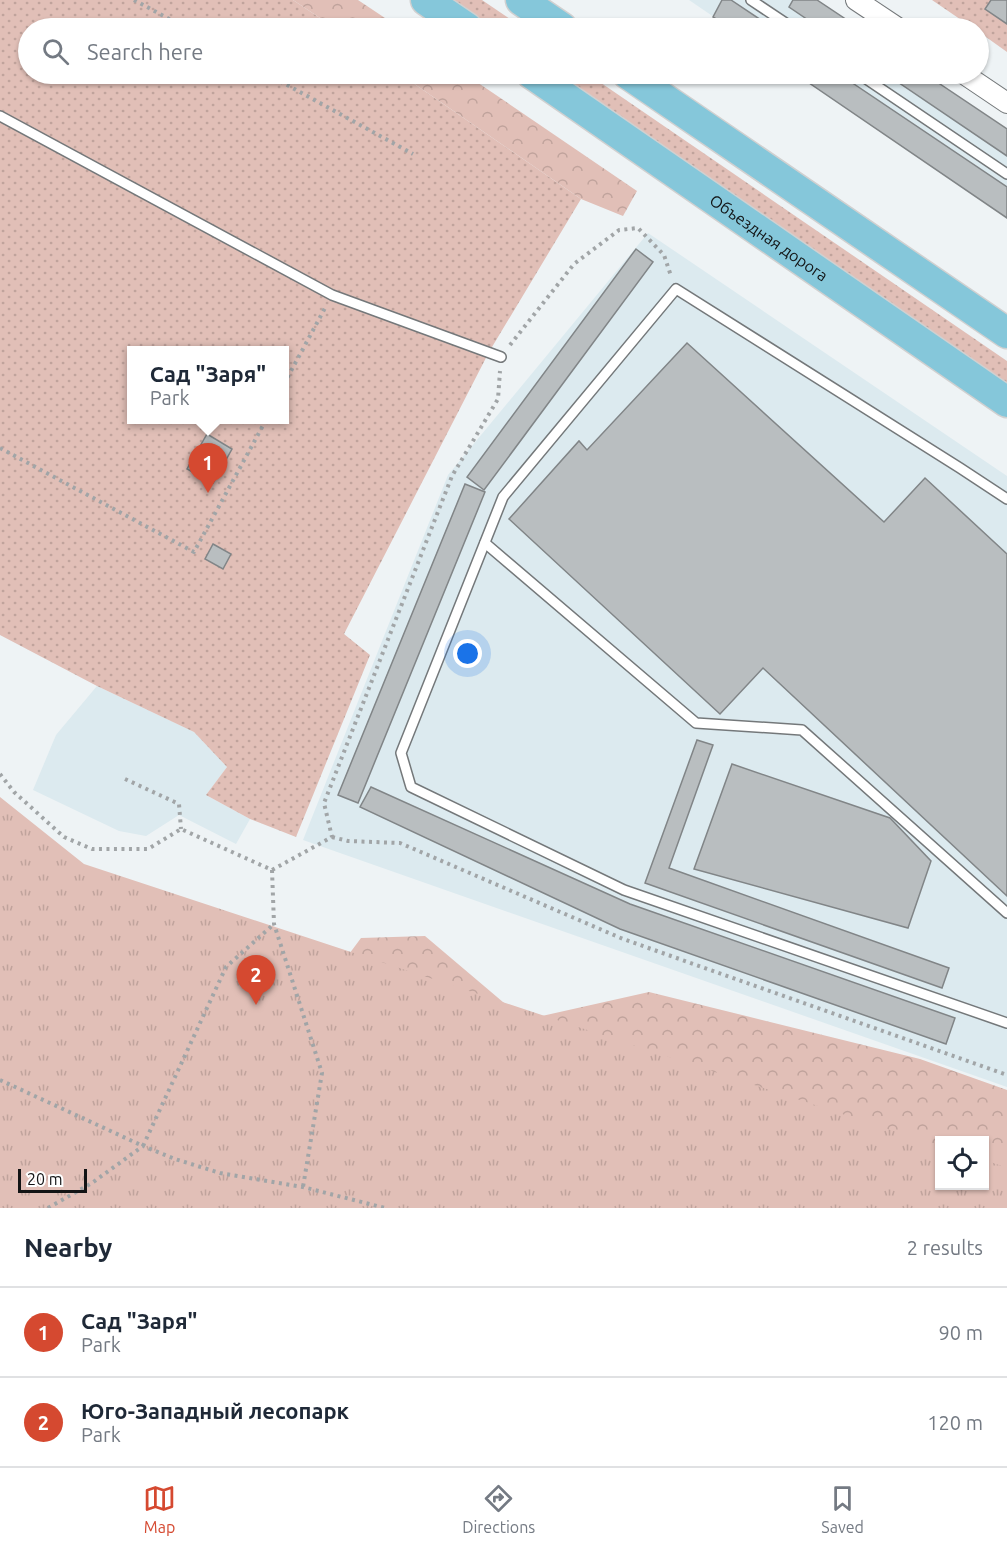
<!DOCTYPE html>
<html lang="en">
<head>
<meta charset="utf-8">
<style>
  :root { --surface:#fff; --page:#f6f6f7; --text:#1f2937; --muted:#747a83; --line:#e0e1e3; --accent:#d54930 }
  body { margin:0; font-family:Ubuntu,sans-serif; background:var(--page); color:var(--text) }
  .controls { position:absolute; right:18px; bottom:18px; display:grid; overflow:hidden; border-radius:0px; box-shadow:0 2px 4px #0004 }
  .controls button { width:54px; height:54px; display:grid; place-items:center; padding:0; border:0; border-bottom:2px solid var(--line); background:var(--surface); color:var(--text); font:30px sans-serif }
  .scale { position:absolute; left:18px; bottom:15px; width:69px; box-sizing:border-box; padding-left:6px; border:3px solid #121415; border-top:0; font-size:16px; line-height:21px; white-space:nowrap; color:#121415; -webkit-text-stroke:4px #fff; paint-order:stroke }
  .you { position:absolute; left:468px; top:654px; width:21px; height:21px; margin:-15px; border:4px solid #fff; border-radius:50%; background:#1a73e8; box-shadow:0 0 0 9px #1a73e833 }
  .badge { display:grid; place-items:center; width:39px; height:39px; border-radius:50%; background:var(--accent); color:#fff; font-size:20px; font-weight:700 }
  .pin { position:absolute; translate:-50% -50px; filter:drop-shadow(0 2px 3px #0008) }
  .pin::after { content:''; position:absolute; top:32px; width:21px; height:18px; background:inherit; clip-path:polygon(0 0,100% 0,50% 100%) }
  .popup { position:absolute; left:127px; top:346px; width:162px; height:78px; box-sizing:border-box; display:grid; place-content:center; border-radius:0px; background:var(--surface); filter:drop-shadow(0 2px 4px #0005); font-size:20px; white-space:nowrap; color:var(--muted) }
  .popup b { font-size:22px; color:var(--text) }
  .popup::after { content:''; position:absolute; left:50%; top:100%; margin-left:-12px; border:12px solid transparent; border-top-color:var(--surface) }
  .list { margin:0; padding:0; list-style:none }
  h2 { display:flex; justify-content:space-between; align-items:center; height:78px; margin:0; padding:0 24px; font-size:26px }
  h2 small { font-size:20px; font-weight:400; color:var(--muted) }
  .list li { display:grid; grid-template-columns:39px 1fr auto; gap:18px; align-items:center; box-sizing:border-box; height:90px; padding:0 24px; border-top:2px solid var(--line) }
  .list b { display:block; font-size:22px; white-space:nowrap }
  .list p { margin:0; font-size:20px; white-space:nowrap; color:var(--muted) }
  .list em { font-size:20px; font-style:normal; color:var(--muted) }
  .icon { flex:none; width:33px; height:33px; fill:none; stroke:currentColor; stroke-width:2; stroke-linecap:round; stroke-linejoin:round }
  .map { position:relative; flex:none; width:1007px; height:1208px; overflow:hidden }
  .search { position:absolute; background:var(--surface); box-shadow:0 2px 4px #0004; left:18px; right:18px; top:18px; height:66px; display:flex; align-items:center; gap:15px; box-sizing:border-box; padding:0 21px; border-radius:33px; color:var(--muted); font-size:22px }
  .sheet { height:258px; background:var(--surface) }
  nav { display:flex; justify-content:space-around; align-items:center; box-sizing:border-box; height:84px; border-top:2px solid var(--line); background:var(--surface); font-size:16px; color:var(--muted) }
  nav a { display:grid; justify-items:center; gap:3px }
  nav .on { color:var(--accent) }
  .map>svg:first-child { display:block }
</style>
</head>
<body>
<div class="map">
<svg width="1007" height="1208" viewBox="0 0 1007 1208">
  <defs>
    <pattern id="grass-dots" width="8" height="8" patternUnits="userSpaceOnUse" patternTransform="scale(1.5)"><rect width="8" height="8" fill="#e1bfb7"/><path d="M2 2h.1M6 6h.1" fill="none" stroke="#c0a39c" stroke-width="1.8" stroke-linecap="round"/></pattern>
    <pattern id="forest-crowns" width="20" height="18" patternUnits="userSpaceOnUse" patternTransform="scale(1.5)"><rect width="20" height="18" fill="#e1bfb7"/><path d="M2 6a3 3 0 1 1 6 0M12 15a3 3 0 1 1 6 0" fill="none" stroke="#c0a39c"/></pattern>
    <pattern id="park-tufts" width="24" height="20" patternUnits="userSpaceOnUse" patternTransform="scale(1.5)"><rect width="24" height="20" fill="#e1bfb7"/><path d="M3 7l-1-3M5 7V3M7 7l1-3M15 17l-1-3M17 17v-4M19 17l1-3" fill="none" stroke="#c0a39c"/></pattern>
  </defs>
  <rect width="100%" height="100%" fill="#eef3f5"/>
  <!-- built -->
  <g fill="#dceaef">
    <polygon points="689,0 817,0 859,28 730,28"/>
    <polygon points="796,74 925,74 1007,129 1007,218"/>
    <polygon points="648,233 1007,476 1007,1087 303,840 448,475"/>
    <polygon points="97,686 194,732 227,767 206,795 250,819 236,844 179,815 146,836 119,831 33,790 56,735"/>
  </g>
  <!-- grass -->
  <g fill="url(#grass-dots)" fill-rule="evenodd">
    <path d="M0 0H293L335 28H28V74H400L581 199 489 352 344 634 370 655 296 837 250 819 206 795 227 767 194 732 97 686 0 635ZM132 350H284V420H132Z"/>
    <polygon points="441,0 482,0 523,28 482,28"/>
    <polygon points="932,0 1007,0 1007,52 979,32 978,28 973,28"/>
    <polygon points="547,74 588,74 1007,361 1007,387"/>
  </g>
  <!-- forest -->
  <g fill="url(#forest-crowns)" fill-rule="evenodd">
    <polygon points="293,0 358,0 400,28 335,28"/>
    <polygon points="400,74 465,74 637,191 623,216 581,199"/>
    <path d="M425 936 524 1020 649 992 920 1059 1007 1090V1208H0V1051L222 1125 361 938ZM940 1140H984V1186H940Z"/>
  </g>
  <!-- park -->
  <polygon fill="url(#park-tufts)" points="0,797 84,864 939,1146 940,1186 984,1186 985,1160 1007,1168 1007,1208 0,1208"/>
  <!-- building -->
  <g fill="#b9bec0" stroke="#818587" stroke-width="1.5">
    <polygon points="722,0 731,0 773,28 730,28 713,17"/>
    <polygon points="793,0 817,0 859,28 820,28 789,7"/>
    <polygon points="991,0 1007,0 1007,24 985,9"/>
    <polygon points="796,74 839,74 1007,187 1007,218"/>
    <polygon points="886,74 925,74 1007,129 1007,156"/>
    <polygon points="636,249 653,262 484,490 467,477"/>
    <polygon points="687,343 884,522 925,478 1007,554 1007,896 763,668 720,714 509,519 579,441 587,450"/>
    <polygon points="207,434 232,449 213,483 187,469"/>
    <polygon points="465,484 485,492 358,803 338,795"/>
    <polygon points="213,544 231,554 223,569 205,559"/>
    <polygon points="697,740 713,745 669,868 949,968 942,988 645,883"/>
    <polygon points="732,764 890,818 931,861 908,928 694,869"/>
    <polygon points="371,787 630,904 955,1018 946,1044 620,929 360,807"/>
  </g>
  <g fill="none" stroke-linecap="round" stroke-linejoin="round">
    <defs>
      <g id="service">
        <polyline points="751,0 793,28"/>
        <polyline points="859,74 1007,174"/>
        <polyline points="0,116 332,295 501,357"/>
        <polyline points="1007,499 960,468 676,289 503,497 401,753 411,787 624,890 1007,1023"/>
        <polyline points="485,543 696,723 802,730 1007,913"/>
      </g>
      <g id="minor">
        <polyline points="856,0 898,28"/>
        <polyline points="964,74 1007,103"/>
      </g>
      <g id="primary">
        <polyline points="426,0 467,28"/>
        <polyline points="521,0 562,28"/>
        <path id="s1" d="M532 74 1007 402"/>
        <polyline points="628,74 1007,333"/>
      </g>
    </defs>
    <!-- service casing -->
    <use href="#service" stroke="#74787a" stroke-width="12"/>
    <!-- minor casing -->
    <use href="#minor" stroke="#74787a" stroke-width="22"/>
    <!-- primary casing -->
    <use href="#primary" stroke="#d0d0d0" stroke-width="33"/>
    <!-- path -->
    <g stroke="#a1a5a7" stroke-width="4" stroke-dasharray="3 4.5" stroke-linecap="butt">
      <polyline points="134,0 186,28"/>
      <polyline points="267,74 413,154"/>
      <polyline points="510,345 574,264 619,230 638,228 664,255 671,276"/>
      <polyline points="284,384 325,308"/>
      <polyline points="0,448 194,552 266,420"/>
      <polyline points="0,774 14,792 64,837 92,849 148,849 181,829 272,870 332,837 324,803 452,476 498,399 500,371"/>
      <polyline points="125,779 179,804 181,829"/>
      <polyline points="332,837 348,841 400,843 623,939 1007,1075"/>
      <polyline points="272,870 274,924 322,1073 303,1187"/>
      <polyline points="0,1080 143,1146 226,967 274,924"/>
      <polyline points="48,1208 92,1183 143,1146 175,1159 220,1173 303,1187 385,1208"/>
    </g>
    <!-- service -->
    <use href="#service" stroke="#fff" stroke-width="9"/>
    <!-- minor -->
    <use href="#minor" stroke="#fff" stroke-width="20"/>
    <!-- primary -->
    <use href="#primary" stroke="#85c7da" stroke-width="30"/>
  </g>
  <g text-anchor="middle" stroke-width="5" stroke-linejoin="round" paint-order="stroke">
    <!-- street labels -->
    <g font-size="16" fill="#121415" stroke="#fff">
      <text dy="6" stroke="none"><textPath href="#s1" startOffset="288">Объездная дорога</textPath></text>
    </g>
  </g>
</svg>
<div class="controls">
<button><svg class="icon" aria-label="locate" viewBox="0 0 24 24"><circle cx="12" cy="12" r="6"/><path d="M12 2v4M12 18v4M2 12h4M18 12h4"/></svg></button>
</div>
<div class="scale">20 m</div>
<div class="you"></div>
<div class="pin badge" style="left:208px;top:493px">1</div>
<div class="popup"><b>Сад &quot;Заря&quot;</b>Park</div>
<div class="pin badge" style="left:256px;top:1005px">2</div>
<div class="search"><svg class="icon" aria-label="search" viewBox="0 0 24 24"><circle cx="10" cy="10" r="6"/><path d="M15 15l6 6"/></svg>Search here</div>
</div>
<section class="sheet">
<h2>Nearby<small>2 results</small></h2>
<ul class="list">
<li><span class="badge">1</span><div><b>Сад &quot;Заря&quot;</b><p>Park</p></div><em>90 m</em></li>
<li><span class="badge">2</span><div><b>Юго-Западный лесопарк</b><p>Park</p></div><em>120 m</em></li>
</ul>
</section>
<nav>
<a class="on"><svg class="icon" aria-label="map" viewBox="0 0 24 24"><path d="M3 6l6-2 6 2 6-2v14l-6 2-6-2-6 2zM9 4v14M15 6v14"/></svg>Map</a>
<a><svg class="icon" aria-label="directions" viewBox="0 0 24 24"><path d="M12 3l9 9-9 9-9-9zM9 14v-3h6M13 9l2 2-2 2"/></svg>Directions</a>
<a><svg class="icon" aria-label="saved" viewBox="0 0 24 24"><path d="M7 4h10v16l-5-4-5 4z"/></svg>Saved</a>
</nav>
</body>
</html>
